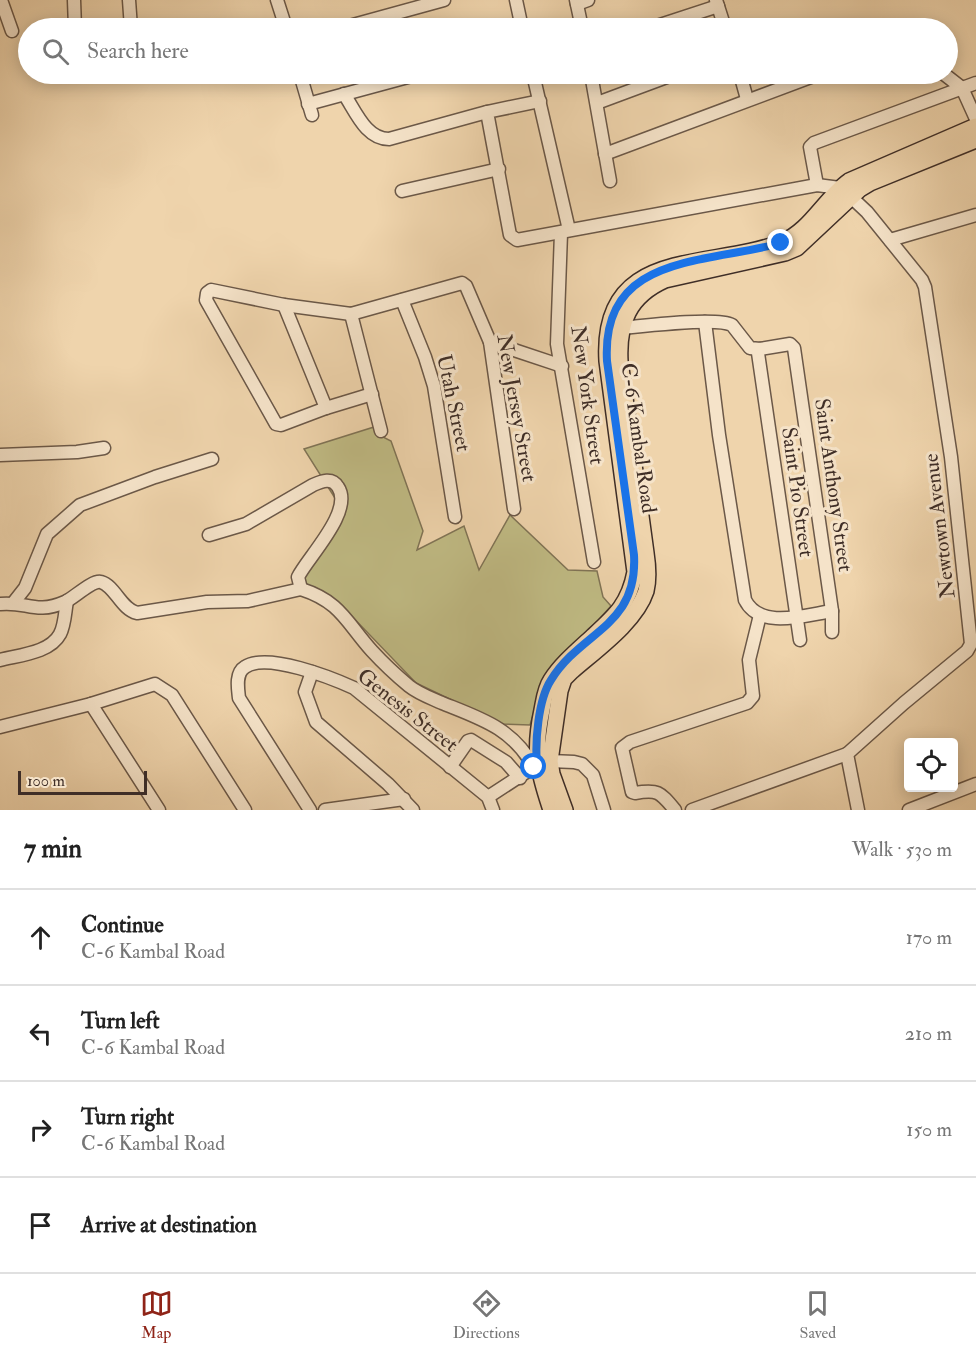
<!DOCTYPE html>
<html lang="en">
<head>
<meta charset="utf-8">
<style>
  :root { --surface:#fff; --page:#f2f2f2; --text:#222; --muted:#767676; --line:#e0e0e0; --accent:#8f2418 }
  body { margin:0; font-family:"IM FELL Double Pica",serif; background:var(--page); color:var(--text) }
  .controls { position:absolute; right:18px; bottom:18px; display:grid; overflow:hidden; border-radius:6px; box-shadow:0 3px 15px #0003 }
  .controls button { width:54px; height:54px; display:grid; place-items:center; padding:0; border:0; border-bottom:2px solid var(--line); background:var(--surface); color:var(--text); font:30px sans-serif }
  .scale { position:absolute; left:18px; bottom:15px; width:129px; box-sizing:border-box; padding-left:6px; border:3px solid #3f2e27; border-top:0; font-size:16px; line-height:21px; white-space:nowrap; color:#3f2e27; -webkit-text-stroke:4px #f5e3c9; paint-order:stroke }
  .stop { position:absolute; width:18px; height:18px; margin:-14px; border:4px solid #1a73e8; border-radius:50%; background:#fff }
  .stop.end { background:#1a73e8; border-color:#fff; box-shadow:0 2px 6px #0008 }
  .list { margin:0; padding:0; list-style:none }
  h2 { display:flex; justify-content:space-between; align-items:center; height:78px; margin:0; padding:0 24px; font-size:26px }
  h2 small { font-size:20px; font-weight:400; color:var(--muted) }
  .list li { display:grid; grid-template-columns:39px 1fr auto; gap:18px; align-items:center; box-sizing:border-box; height:96px; padding:0 24px; border-top:2px solid var(--line) }
  .list b { display:block; font-size:22px; white-space:nowrap }
  .list p { margin:0; font-size:20px; white-space:nowrap; color:var(--muted) }
  .list em { font-size:20px; font-style:normal; color:var(--muted) }
  .icon { flex:none; width:33px; height:33px; fill:none; stroke:currentColor; stroke-width:2; stroke-linecap:round; stroke-linejoin:round }
  .map { position:relative; flex:none; width:976px; height:810px; overflow:hidden }
  .search { position:absolute; background:var(--surface); box-shadow:0 3px 15px #0003; left:18px; right:18px; top:18px; height:66px; display:flex; align-items:center; gap:15px; box-sizing:border-box; padding:0 21px; border-radius:33px; color:var(--muted); font-size:22px }
  .sheet { height:462px; background:var(--surface) }
  nav { display:flex; justify-content:space-around; align-items:center; box-sizing:border-box; height:84px; border-top:2px solid var(--line); background:var(--surface); font-size:16px; color:var(--muted) }
  nav a { display:grid; justify-items:center; gap:3px }
  nav .on { color:var(--accent) }
  .map>svg:first-child { display:block }
</style>
</head>
<body>
<div class="map">
<svg width="976" height="810" viewBox="0 0 976 810">
  <rect width="100%" height="100%" fill="#efd4ac"/>
  <filter id="stains"><feTurbulence type="fractalNoise" baseFrequency=".00333" numOctaves="4"/><feColorMatrix values="0 0 0 0 .2 0 0 0 0 .09 0 0 0 0 .02 0 0 0 .5 -.17"/></filter>
  <radialGradient id="worn" r=".72"><stop offset=".6" stop-color="#630" stop-opacity="0"/><stop offset="1" stop-color="#630" stop-opacity=".3"/></radialGradient>
  <!-- green -->
  <polygon fill="#c0bb84" stroke="#807456" stroke-width="1.5" points="374,427 377,434 391,441 423,531 417,550 464,526 479,570 510,515 568,570 597,571 603,597 611,606 547,676 540,693 530,725 502,724 416,683 344,608 300,583 345,514 304,449"/>
  <g fill="none" stroke-linecap="round" stroke-linejoin="round">
    <defs>
      <g id="minor">
        <polyline points="1,0 12,31"/>
        <polyline points="74,0 75,28"/>
        <polyline points="129,0 131,28"/>
        <polyline points="277,0 286,28"/>
        <polyline points="516,0 522,28"/>
        <polyline points="576,0 582,28"/>
        <polyline points="716,0 725,28"/>
        <polyline points="577,4 588,0"/>
        <polyline points="342,28 444,0"/>
        <polyline points="651,28 718,6"/>
        <polyline points="300,74 312,115"/>
        <polyline points="533,74 569,230"/>
        <polyline points="591,74 610,181"/>
        <polyline points="740,74 747,99"/>
        <polyline points="944,74 962,88 976,119"/>
        <path d="M344 94C356 112 366 139 389 139L487 112"/>
        <polyline points="540,101 487,112 510,235 517,240 817,185 840,188 850,196 867,212 922,280 925,287 951,457 971,644 967,651 904,703 847,754 858,810"/>
        <polyline points="597,103 675,74"/>
        <polyline points="308,104 419,74"/>
        <polyline points="605,154 819,74"/>
        <polyline points="817,185 810,147 814,143 976,83"/>
        <polyline points="402,191 499,169"/>
        <polyline points="561,233 557,344 594,562"/>
        <polyline points="890,240 976,215"/>
        <polyline points="402,300 425,357 434,386 455,517"/>
        <polyline points="284,305 326,408"/>
        <polyline points="351,314 381,431"/>
        <path d="M705 322 719 435 745 600C760 630 805 615 832 611"/>
        <path d="M622 328C642 326 717 317 732 325L750 348 760 349 790 344 794 348 832 611V632"/>
        <polyline points="490,342 562,366"/>
        <polyline points="760,349 758,353 800,640"/>
        <polyline points="372,394 326,408 281,425 276,424 206,300 207,293 211,290 284,305 351,314 462,283 466,286 490,342 514,509"/>
        <polyline points="0,455 77,452 104,448"/>
        <path d="M209 535 246 524 313 485C322 481 332 477 338 487 354 511 308 557 298 577L301 589"/>
        <path d="M301 589C341 602 346 622 372 651 383 663 397 676 409 686 419 694 431 698 442 703 482 719 512 728 534 767"/>
        <polyline points="14,602 25,588 47,534 80,505 155,477 212,459"/>
        <path d="M0 604C27 601 35 615 65 602 74 598 92 580 101 582 115 586 121 609 137 613L207 602 248 601 301 589"/>
        <path d="M0 660C19 655 50 653 60 634 65 625 65 611 67 601"/>
        <polyline points="312,672 305,692 316,722 388,784 413,810"/>
        <polyline points="91,704 159,810"/>
        <polyline points="0,727 91,704 155,684 172,695 245,810"/>
        <polyline points="450,767 468,741 471,740 506,762 520,778"/>
        <polyline points="488,797 537,765 550,761 574,762 582,764 593,775 604,810"/>
        <path d="M310 810 239 698C238 689 235 673 245 667 267 652 332 678 354 688L488 797 493 810"/>
        <polyline points="325,810 404,799"/>
        <path d="M675 810C660 792 658 789 635 793L632 792 622 748 630 742 747 703 753 696 749 660 760 615"/>
        <polyline points="692,810 847,754"/>
        <polyline points="909,810 976,784"/>
      </g>
      <g id="major">
        <path d="M551 810C538 771 533 752 542 710 544 700 545 689 551 680 562 663 578 650 593 636 615 616 629 604 635 572L607 361C600 245 709 271 782 242 810 231 825 198 849 181L976 126"/>
        <path d="M565 810 552 774 550 761 560 691 564 679 572 671C596 650 636 622 646 591 649 579 648 566 646 553L620 361C618 323 629 296 665 280L785 253 797 248 860 189 870 183 976 140"/>
      </g>
    </defs>
    <!-- minor casing -->
    <use href="#minor" stroke="#6b5848" stroke-width="15"/>
    <!-- major casing -->
    <use href="#major" stroke="#3f2e27" stroke-width="18"/>
    <!-- minor -->
    <use href="#minor" stroke="#f5e3c9" stroke-width="12"/>
    <!-- major -->
    <use href="#major" stroke="#efd4ac" stroke-width="15"/>
  </g>
  <g fill="none" stroke-linecap="round" stroke-linejoin="round">
    <!-- route -->
    <path stroke="#1a73e8" stroke-width="8" d="M534 767 537 765C535 742 538 700 551 680 582 630 638 627 634 555L607 361C601 253 706 264 781 243"/>
  </g>
  <g text-anchor="middle" stroke-width="6" stroke-linejoin="round" paint-order="stroke">
    <!-- street labels -->
    <g font-size="21" fill="#3f2e27" stroke="#f5e3c9">
      <text transform="translate(588 395) rotate(82)" y="7">New York Street</text>
      <text transform="translate(454 403) rotate(78)" y="7">Utah Street</text>
      <text transform="translate(517 408) rotate(80)" y="7">New Jersey Street</text>
      <text transform="translate(639 438) rotate(82)" y="7">C-6 Kambal Road</text>
      <text transform="translate(834 485) rotate(82)" y="7">Saint Anthony Street</text>
      <text transform="translate(798 492) rotate(82)" y="7">Saint Pio Street</text>
      <text transform="translate(939 526) rotate(-97)" y="7">Newtown Avenue</text>
      <text transform="translate(408 710) rotate(38)" y="7">Genesis Street</text>
    </g>
  </g>
  <rect width="100%" height="100%" filter="url(#stains)"/>
  <rect width="100%" height="100%" fill="url(#worn)"/>
</svg>
<div class="controls">
<button><svg class="icon" aria-label="locate" viewBox="0 0 24 24"><circle cx="12" cy="12" r="6"/><path d="M12 2v4M12 18v4M2 12h4M18 12h4"/></svg></button>
</div>
<div class="scale">100 m</div>
<div class="stop" style="left:534px;top:767px"></div>
<div class="stop end" style="left:781px;top:243px"></div>
<div class="search"><svg class="icon" aria-label="search" viewBox="0 0 24 24"><circle cx="10" cy="10" r="6"/><path d="M15 15l6 6"/></svg>Search here</div>
</div>
<section class="sheet">
<h2>7 min<small>Walk · 530 m</small></h2>
<ul class="list">
<li><svg class="icon" aria-label="ahead" viewBox="0 0 24 24"><path d="M12 20V5M6 11l6-6 6 6"/></svg><div><b>Continue</b><p>C-6 Kambal Road</p></div><em>170 m</em></li>
<li><svg class="icon" aria-label="left" viewBox="0 0 24 24"><path d="M17 20v-9H6M10 6l-5 5 5 5"/></svg><div><b>Turn left</b><p>C-6 Kambal Road</p></div><em>210 m</em></li>
<li><svg class="icon" aria-label="right" viewBox="0 0 24 24"><path d="M7 20v-9h11M14 6l5 5-5 5"/></svg><div><b>Turn right</b><p>C-6 Kambal Road</p></div><em>150 m</em></li>
<li><svg class="icon" aria-label="arrive" viewBox="0 0 24 24"><path d="M6 21V4h12l-3 4 3 4H6"/></svg><div><b>Arrive at destination</b></div></li>
</ul>
</section>
<nav>
<a class="on"><svg class="icon" aria-label="map" viewBox="0 0 24 24"><path d="M3 6l6-2 6 2 6-2v14l-6 2-6-2-6 2zM9 4v14M15 6v14"/></svg>Map</a>
<a><svg class="icon" aria-label="directions" viewBox="0 0 24 24"><path d="M12 3l9 9-9 9-9-9zM9 14v-3h6M13 9l2 2-2 2"/></svg>Directions</a>
<a><svg class="icon" aria-label="saved" viewBox="0 0 24 24"><path d="M7 4h10v16l-5-4-5 4z"/></svg>Saved</a>
</nav>
</body>
</html>
